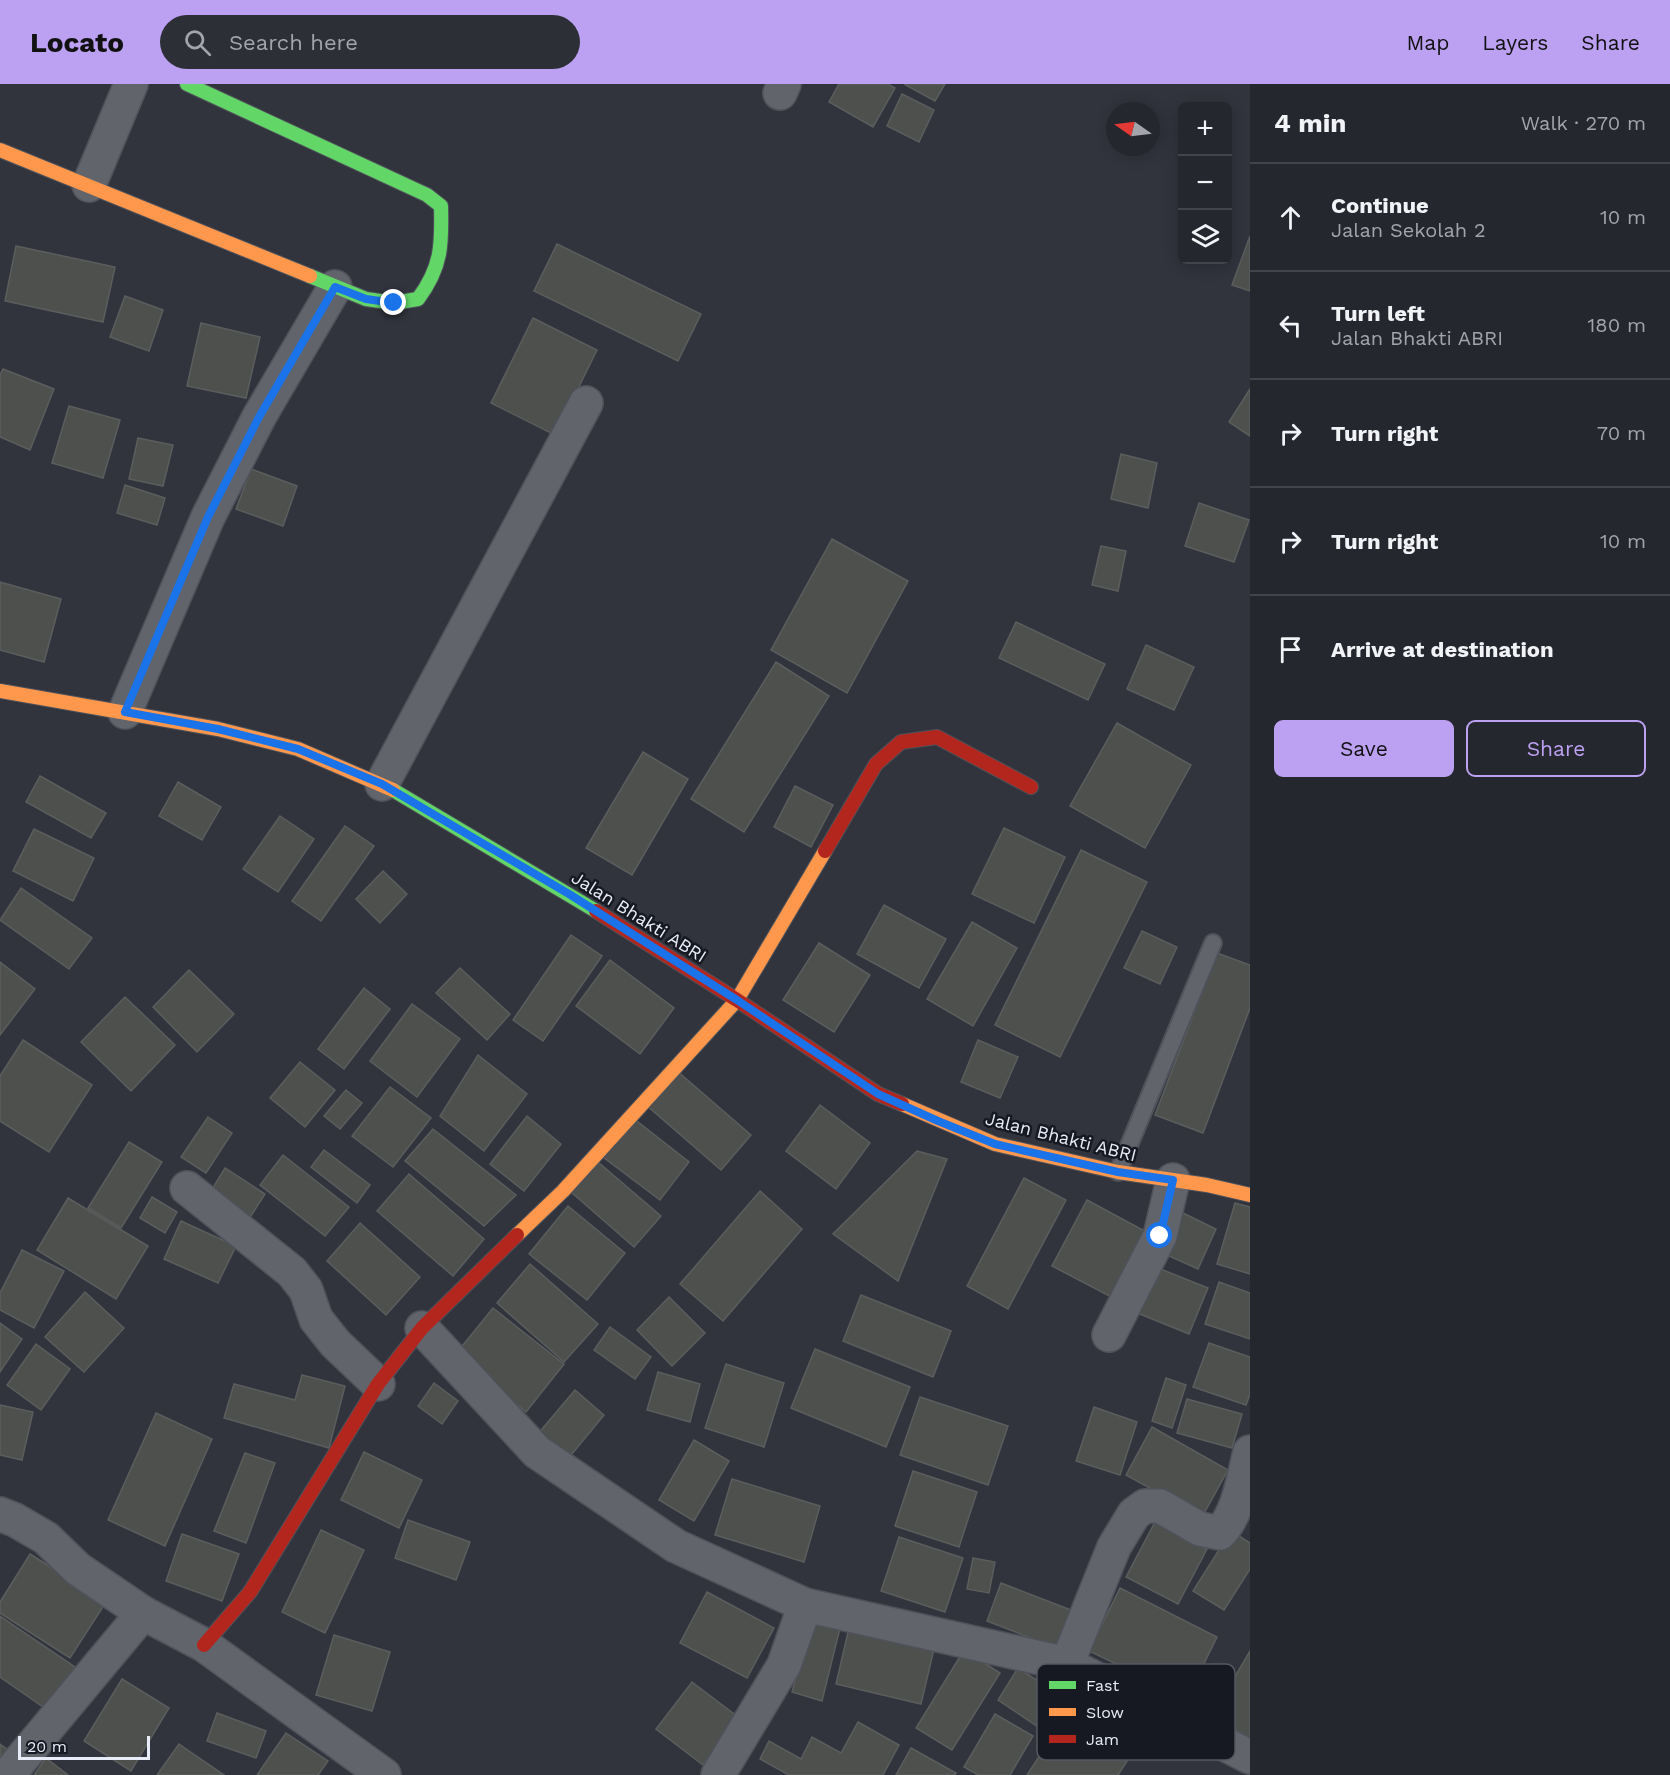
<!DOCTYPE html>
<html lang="en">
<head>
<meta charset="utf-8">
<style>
  :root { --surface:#25272e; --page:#2d2f36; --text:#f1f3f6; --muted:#a3a5aa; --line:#42444a; --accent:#bca0f2 }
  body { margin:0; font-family:"Work Sans",sans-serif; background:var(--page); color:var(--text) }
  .controls { position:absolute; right:18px; top:18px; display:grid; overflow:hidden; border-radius:9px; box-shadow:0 3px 15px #0003 }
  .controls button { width:54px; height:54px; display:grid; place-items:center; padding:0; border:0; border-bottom:2px solid var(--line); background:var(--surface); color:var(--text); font:30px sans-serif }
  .compass { position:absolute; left:1106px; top:18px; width:54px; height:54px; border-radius:50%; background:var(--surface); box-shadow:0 3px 15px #0003; rotate:284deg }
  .scale { position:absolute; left:18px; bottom:15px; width:132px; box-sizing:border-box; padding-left:6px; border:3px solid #e8ecf8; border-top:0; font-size:16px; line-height:21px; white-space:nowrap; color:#e8ecf8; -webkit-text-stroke:4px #161921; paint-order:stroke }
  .stop { position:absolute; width:18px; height:18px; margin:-14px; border:4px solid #1a73e8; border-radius:50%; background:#fff }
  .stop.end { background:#1a73e8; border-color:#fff; box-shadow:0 2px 6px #0008 }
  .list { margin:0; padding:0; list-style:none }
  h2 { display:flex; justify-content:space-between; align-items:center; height:78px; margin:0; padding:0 24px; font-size:26px }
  h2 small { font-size:20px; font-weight:400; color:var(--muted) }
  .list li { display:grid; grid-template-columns:39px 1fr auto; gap:18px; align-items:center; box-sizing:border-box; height:108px; padding:0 24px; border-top:2px solid var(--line) }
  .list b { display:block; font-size:22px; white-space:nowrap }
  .list p { margin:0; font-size:20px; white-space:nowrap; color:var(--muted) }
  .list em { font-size:20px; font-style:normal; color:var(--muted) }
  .actions { display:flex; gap:12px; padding:18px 24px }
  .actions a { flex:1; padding:14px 0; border:2px solid var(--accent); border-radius:9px; text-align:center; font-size:21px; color:var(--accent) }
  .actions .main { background:var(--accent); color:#111 }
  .icon { flex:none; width:33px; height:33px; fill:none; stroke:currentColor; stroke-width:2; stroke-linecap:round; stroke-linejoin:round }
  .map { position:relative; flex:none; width:1250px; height:1691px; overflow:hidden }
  header { display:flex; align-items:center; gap:36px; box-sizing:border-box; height:84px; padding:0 30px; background:var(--accent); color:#111 }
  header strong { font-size:28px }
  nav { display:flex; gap:33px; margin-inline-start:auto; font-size:21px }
  .search { width:420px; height:54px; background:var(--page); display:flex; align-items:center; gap:15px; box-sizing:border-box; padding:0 21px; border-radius:33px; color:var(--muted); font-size:22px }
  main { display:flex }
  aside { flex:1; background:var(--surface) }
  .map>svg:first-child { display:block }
</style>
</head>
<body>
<header>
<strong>Locato</strong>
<div class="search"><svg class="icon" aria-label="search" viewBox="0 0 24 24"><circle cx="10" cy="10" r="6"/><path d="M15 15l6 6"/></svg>Search here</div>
<nav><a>Map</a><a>Layers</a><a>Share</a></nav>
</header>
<main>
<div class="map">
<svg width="1250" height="1691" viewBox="0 0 1250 1691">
  <rect width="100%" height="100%" fill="#31343d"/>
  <!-- building -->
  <g fill="#4e504e" stroke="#5b5e5d" stroke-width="1.5">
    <polygon points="839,0 888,0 895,4 873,43 829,18"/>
    <polygon points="904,0 945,0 935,17"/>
    <polygon points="902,10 934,26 919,58 887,42"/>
    <polygon points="1250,152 1250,207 1232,201"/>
    <polygon points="557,160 701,230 678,277 534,207"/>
    <polygon points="16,162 115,183 103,238 5,217"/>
    <polygon points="125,212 163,226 149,267 110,253"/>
    <polygon points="533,234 597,266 555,351 491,319"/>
    <polygon points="201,239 260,253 246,314 187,302"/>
    <polygon points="3,285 54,305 30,366 0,353 0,291"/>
    <polygon points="1250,305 1250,352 1229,338"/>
    <polygon points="69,322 120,336 103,394 52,379"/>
    <polygon points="138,354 173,361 163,402 129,395"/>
    <polygon points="1121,370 1157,379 1148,424 1111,415"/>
    <polygon points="251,385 297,402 283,442 236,425"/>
    <polygon points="125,401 165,414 157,441 117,429"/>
    <polygon points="1199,419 1249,436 1234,478 1185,462"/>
    <polygon points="832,455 908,497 847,609 771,566"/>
    <polygon points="1101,462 1126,467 1118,507 1092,501"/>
    <polygon points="0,498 61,515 44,578 0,566"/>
    <polygon points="1016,538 1105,580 1088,616 999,574"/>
    <polygon points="1146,561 1194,583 1174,626 1127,605"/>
    <polygon points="776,578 829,612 744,748 691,715"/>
    <polygon points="1117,639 1191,681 1145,764 1070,722"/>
    <polygon points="643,668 688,695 632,791 586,764"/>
    <polygon points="40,692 106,729 91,754 26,718"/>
    <polygon points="178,698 221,723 202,756 159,732"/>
    <polygon points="795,702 833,721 811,763 774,743"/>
    <polygon points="280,732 314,755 278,808 243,785"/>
    <polygon points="345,742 374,762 321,837 292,817"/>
    <polygon points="1004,744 1065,773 1034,839 972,810"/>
    <polygon points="34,745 94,774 73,817 13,787"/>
    <polygon points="1081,766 1147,798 1060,973 995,941"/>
    <polygon points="383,787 407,810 380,839 356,815"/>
    <polygon points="21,804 92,854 69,885 0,836"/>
    <polygon points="884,821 946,855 919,904 857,870"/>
    <polygon points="972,838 1017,864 973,942 927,915"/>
    <polygon points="1142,847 1177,863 1160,900 1124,884"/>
    <polygon points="571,851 602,872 543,957 513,936"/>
    <polygon points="819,859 870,891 834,948 783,916"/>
    <polygon points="1217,869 1250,881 1250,924 1203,1049 1155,1031"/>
    <polygon points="610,876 674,924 640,970 576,922"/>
    <polygon points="0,878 35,905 0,951"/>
    <polygon points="460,884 510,930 487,956 436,909"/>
    <polygon points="189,886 234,930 197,968 153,923"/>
    <polygon points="364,904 390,925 344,985 318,965"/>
    <polygon points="125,913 175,961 131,1007 81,958"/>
    <polygon points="412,920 460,955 417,1013 370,977"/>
    <polygon points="23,956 92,1001 49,1068 0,1037 0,992"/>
    <polygon points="978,956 1018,973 1000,1014 961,998"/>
    <polygon points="478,971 527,1010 484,1067 440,1032"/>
    <polygon points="300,978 335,1006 305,1043 270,1014"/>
    <polygon points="676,986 751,1051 721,1086 646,1021"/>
    <polygon points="390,1003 431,1034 393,1083 352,1052"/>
    <polygon points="346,1006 362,1019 340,1045 324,1032"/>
    <polygon points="820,1021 870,1059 836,1105 786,1067"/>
    <polygon points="527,1032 561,1060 524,1107 490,1080"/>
    <polygon points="208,1033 232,1049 206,1089 181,1073"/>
    <polygon points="633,1034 689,1078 660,1116 603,1073"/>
    <polygon points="433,1045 516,1111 484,1142 405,1077"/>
    <polygon points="129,1058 162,1078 121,1144 88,1124"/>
    <polygon points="324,1066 370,1101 357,1119 311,1083"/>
    <polygon points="917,1067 947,1075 898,1197 833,1150"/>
    <polygon points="283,1071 349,1123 325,1152 260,1101"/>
    <polygon points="598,1078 661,1132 634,1163 571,1108"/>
    <polygon points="225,1084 265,1110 249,1135 209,1110"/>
    <polygon points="409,1090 484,1155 453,1192 377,1127"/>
    <polygon points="1024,1094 1066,1116 1008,1225 967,1202"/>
    <polygon points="760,1107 802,1145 723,1237 680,1200"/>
    <polygon points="152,1113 177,1128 165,1149 140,1134"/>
    <polygon points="68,1114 148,1162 116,1215 37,1166"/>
    <polygon points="1087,1116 1154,1152 1119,1217 1052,1182"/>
    <polygon points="1235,1119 1250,1123 1250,1190 1217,1180"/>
    <polygon points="568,1122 625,1169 587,1216 529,1170"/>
    <polygon points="1179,1127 1216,1145 1198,1185 1160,1168"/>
    <polygon points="181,1137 236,1162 218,1199 164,1175"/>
    <polygon points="360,1139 420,1193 386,1231 327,1177"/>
    <polygon points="22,1166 64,1187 34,1244 0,1226 0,1209"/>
    <polygon points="530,1180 598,1240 564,1278 497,1219"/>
    <polygon points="1153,1182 1208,1204 1189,1250 1135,1228"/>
    <polygon points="1219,1198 1250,1209 1250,1255 1205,1240"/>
    <polygon points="85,1208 124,1244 84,1288 45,1253"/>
    <polygon points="861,1211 951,1247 933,1293 843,1257"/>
    <polygon points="669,1213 705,1249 672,1282 637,1246"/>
    <polygon points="493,1224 564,1280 526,1328 455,1271"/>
    <polygon points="0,1239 22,1255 0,1288"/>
    <polygon points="610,1243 651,1273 635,1295 594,1266"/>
    <polygon points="1209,1259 1250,1273 1250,1310 1246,1321 1193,1303"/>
    <polygon points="36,1260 70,1285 41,1326 7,1301"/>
    <polygon points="815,1265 910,1303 886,1363 791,1324"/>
    <polygon points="726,1280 784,1299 764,1363 705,1344"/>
    <polygon points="658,1288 700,1300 690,1338 647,1326"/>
    <polygon points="302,1291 345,1302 329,1364 224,1334 234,1300 295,1316"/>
    <polygon points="1166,1294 1186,1301 1172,1344 1152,1337"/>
    <polygon points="434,1299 458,1317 442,1340 418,1322"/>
    <polygon points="575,1306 604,1331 567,1376 537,1351"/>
    <polygon points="920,1313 1008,1342 988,1401 900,1371"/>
    <polygon points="1187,1315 1242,1330 1232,1364 1177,1349"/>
    <polygon points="0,1321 33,1328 22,1376 0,1371"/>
    <polygon points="1094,1323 1137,1338 1120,1391 1076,1377"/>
    <polygon points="156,1329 212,1355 165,1462 108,1436"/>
    <polygon points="1152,1343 1228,1386 1202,1433 1126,1391"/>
    <polygon points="694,1356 729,1377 694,1437 659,1416"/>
    <polygon points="364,1368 422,1396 399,1444 341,1416"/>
    <polygon points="245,1369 275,1379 246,1459 214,1447"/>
    <polygon points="913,1387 977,1408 959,1463 895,1442"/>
    <polygon points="732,1395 820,1422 804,1478 715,1451"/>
    <polygon points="408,1436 470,1458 456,1496 395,1474"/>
    <polygon points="1155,1438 1207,1465 1178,1520 1126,1493"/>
    <polygon points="321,1446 364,1466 325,1549 282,1528"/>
    <polygon points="1231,1447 1250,1459 1250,1485 1224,1526 1193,1507"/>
    <polygon points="182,1450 239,1470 222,1517 166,1497"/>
    <polygon points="899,1453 963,1474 945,1528 881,1507"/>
    <polygon points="30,1470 106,1518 70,1574 0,1529 0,1518"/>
    <polygon points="973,1474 995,1478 989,1509 967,1505"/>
    <polygon points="1001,1499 1076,1528 1062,1566 987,1537"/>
    <polygon points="1120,1504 1217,1553 1187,1614 1089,1567"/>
    <polygon points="707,1508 774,1544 747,1594 680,1559"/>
    <polygon points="0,1532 75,1583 46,1625 0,1593"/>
    <polygon points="812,1533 841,1540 822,1617 792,1608"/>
    <polygon points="849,1544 934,1565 921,1620 836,1600"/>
    <polygon points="334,1551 390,1568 372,1627 316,1611"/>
    <polygon points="964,1566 1000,1589 952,1666 916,1644"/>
    <polygon points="1250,1567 1250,1654 1212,1632"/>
    <polygon points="1018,1584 1067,1616 1047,1649 998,1616"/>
    <polygon points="122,1595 169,1624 131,1687 84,1657"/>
    <polygon points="692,1598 738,1633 703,1681 656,1645"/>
    <polygon points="1084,1604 1148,1645 1118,1691 1027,1691"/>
    <polygon points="217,1629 266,1647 256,1674 207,1657"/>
    <polygon points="995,1630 1033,1652 1010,1691 978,1691 964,1683"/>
    <polygon points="858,1638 899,1661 883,1691 789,1691 760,1675 769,1657 801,1675 812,1653 841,1669"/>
    <polygon points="286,1649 328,1677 318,1691 257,1691"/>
    <polygon points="0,1660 15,1671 0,1691"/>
    <polygon points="179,1660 224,1691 157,1691"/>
    <polygon points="911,1664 956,1689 955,1691 896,1691"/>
    <polygon points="46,1674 68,1691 34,1691"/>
  </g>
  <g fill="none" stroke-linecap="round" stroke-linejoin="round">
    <defs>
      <polyline id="lane" points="1118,1088 1213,859"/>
      <g id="street">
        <polyline points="780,9 784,0"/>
        <polyline points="89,101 131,0"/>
        <polyline points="125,628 208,433 259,333 335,203"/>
        <polyline points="382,700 586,319"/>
        <polyline points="187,1104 292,1188 306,1206 316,1235 335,1259 378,1300"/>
        <polyline points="422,1244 537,1368 676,1462 805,1521"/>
        <polyline points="1109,1251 1160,1152 1173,1096"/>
        <polyline points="0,1430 15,1436 46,1454 78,1485 143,1529 204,1561 384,1691"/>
        <path d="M1067 1580 1114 1463 1134 1430 1145 1422H1160L1200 1445 1220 1449C1239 1428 1243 1395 1250 1368"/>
        <polyline points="8,1691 143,1529"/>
        <polyline points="718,1691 784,1581 805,1521 1067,1580 1250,1673"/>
      </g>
      <g id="fast">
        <path d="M187 0 427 111 441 122C442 160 442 183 418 215L394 219 366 215 310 192"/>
        <polyline points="393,706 596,827"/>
      </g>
      <g id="slow">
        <polyline points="0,66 310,192"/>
        <polyline points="0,607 218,645 298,665 393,706"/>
        <polyline points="902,1020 995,1060 1118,1088 1207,1101 1250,1111"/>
        <polyline points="517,1151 563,1107 737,916 825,767"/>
      </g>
      <g id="jam">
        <polyline points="825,767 876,680 901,658 937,653 1031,703"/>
        <polyline points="596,827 737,916 878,1010 902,1020"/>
        <polyline points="204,1561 250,1508 378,1300 422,1244 517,1151"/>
      </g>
    </defs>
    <!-- lane casing -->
    <use href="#lane" stroke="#4f525a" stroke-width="20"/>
    <!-- street casing -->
    <use href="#street" stroke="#4f525a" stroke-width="36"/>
    <!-- fast casing -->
    <use href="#fast" stroke="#4f525a" stroke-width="16"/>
    <!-- slow casing -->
    <use href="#slow" stroke="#4f525a" stroke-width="16"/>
    <!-- jam casing -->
    <use href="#jam" stroke="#4f525a" stroke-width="16"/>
    <!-- lane -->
    <use href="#lane" stroke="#61646b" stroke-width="16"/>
    <!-- street -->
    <use href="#street" stroke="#61646b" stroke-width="33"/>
    <!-- fast -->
    <use href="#fast" stroke="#63d668" stroke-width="14"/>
    <!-- slow -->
    <use href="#slow" stroke="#ff974d" stroke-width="14"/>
    <!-- jam -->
    <use href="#jam" stroke="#b3261e" stroke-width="14"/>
  </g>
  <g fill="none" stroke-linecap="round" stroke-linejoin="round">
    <!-- route -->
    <polyline stroke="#1a73e8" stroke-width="8" points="394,219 366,215 335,203 259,333 208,433 125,628 218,645 298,665 382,700 569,810 737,916 878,1010 938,1037 995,1060 1118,1088 1173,1096 1160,1152"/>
  </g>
  <g text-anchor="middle" stroke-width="5" stroke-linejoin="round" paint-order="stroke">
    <!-- street labels -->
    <g font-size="18" fill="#e8ecf8" stroke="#161921">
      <text transform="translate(639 833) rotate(32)" y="6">Jalan Bhakti ABRI</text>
      <text transform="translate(1061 1053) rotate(14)" y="6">Jalan Bhakti ABRI</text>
    </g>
  </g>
  <!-- legend -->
  <rect x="1037" y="1580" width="198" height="96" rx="9" fill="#161921" stroke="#555862" stroke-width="1.5"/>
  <rect x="1049" y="1597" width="27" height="8" fill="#63d668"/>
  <rect x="1049" y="1624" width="27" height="8" fill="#ff974d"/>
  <rect x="1049" y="1651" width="27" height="8" fill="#b3261e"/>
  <g font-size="16" fill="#e8ecf8">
    <text x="1086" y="1607">Fast</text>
    <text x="1086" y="1634">Slow</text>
    <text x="1086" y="1661">Jam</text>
  </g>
</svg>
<div class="controls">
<button>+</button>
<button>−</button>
<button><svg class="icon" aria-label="layers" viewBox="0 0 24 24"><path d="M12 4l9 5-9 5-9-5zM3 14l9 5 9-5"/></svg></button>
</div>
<svg class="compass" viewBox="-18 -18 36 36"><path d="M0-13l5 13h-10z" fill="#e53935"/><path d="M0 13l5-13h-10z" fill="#a3a5aa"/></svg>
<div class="scale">20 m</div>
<div class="stop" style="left:1160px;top:1152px"></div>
<div class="stop end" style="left:394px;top:219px"></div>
</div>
<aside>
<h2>4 min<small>Walk · 270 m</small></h2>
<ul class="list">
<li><svg class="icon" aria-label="ahead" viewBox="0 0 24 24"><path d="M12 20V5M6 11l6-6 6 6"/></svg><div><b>Continue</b><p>Jalan Sekolah 2</p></div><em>10 m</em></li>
<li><svg class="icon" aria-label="left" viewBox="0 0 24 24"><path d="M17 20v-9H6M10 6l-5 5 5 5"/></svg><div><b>Turn left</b><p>Jalan Bhakti ABRI</p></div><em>180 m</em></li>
<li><svg class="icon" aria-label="right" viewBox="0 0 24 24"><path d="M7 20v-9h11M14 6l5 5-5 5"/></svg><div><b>Turn right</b></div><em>70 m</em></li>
<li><svg class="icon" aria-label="right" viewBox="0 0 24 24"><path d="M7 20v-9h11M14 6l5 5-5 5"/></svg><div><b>Turn right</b></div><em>10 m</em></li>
<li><svg class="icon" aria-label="arrive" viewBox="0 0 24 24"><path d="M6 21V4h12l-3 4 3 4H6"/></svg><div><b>Arrive at destination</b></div></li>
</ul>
<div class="actions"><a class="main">Save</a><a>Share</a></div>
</aside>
</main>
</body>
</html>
